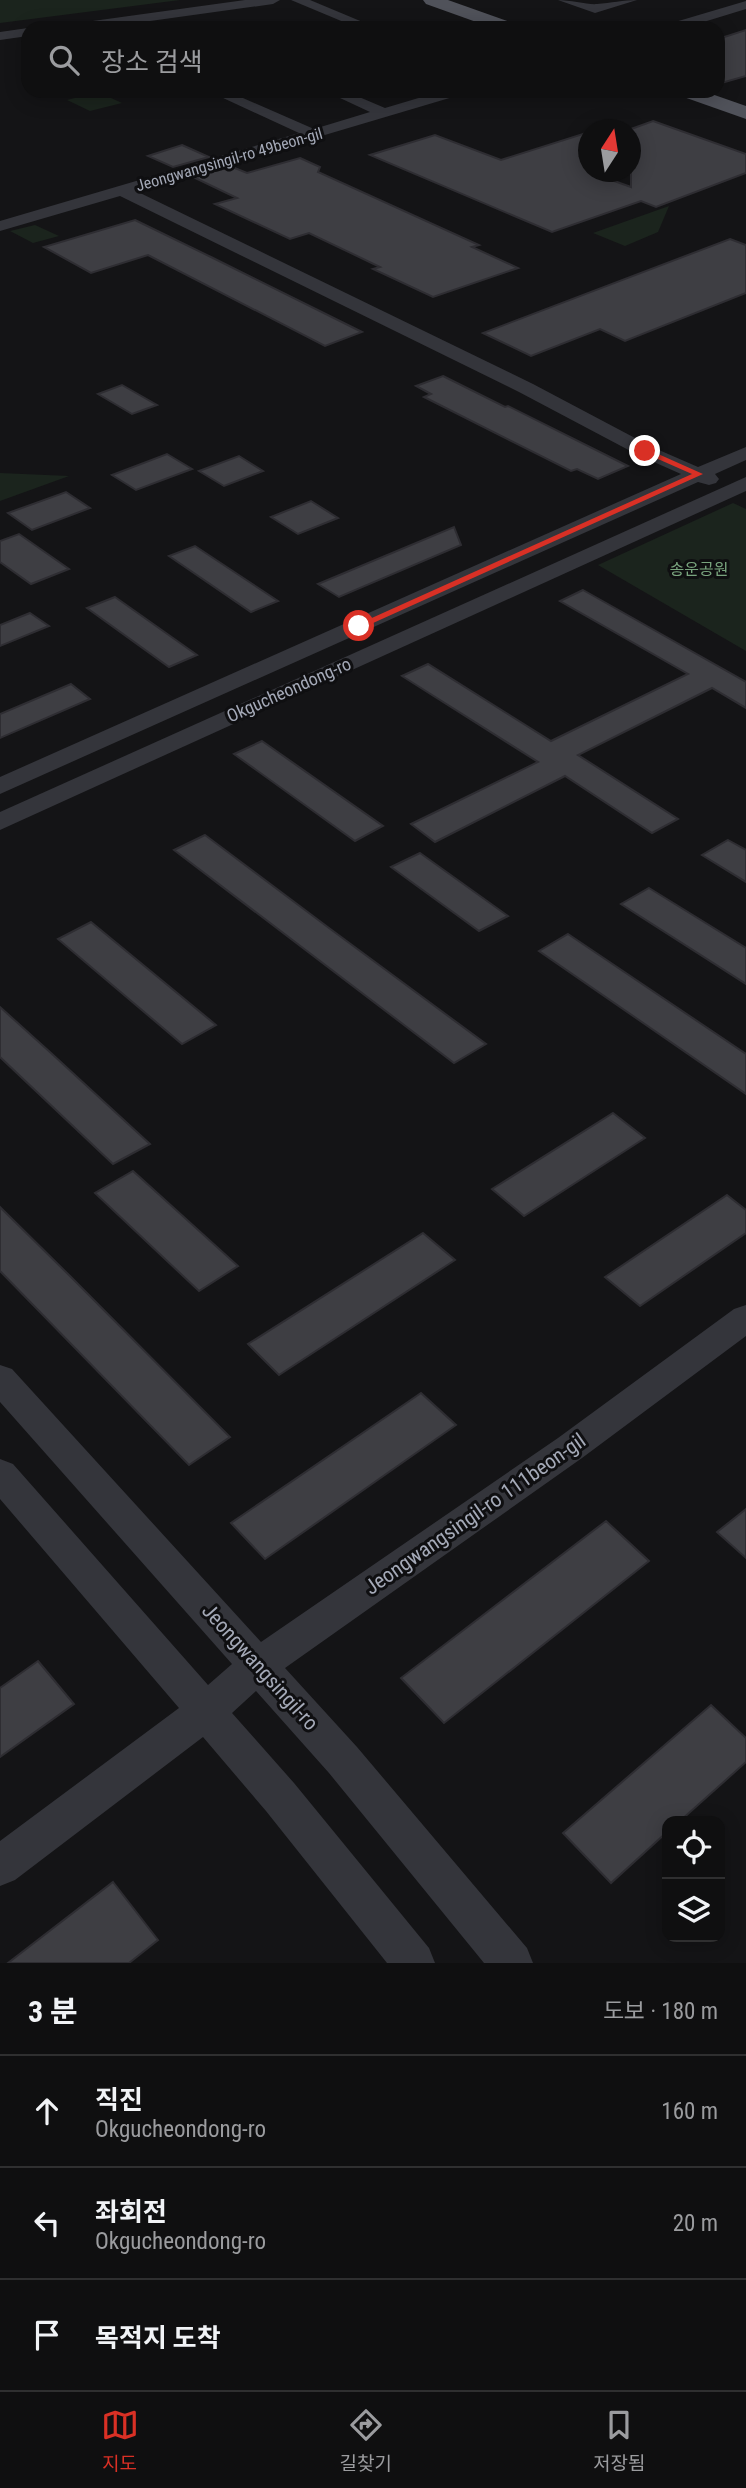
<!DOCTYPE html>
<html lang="ko">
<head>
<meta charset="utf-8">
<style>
  :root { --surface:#0f0f10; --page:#1d1d1e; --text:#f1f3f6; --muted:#9b9c9f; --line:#2f2f30; --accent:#d93025 }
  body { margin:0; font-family:"Roboto Condensed","Noto Sans KR",sans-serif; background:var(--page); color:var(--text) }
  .controls { position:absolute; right:21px; bottom:21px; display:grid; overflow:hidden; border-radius:14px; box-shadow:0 4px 18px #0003 }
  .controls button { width:63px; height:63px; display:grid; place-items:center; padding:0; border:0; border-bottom:2px solid var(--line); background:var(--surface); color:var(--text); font:35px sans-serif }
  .compass { position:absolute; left:578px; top:119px; width:63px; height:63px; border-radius:50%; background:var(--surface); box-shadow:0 4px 18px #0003; rotate:12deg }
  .stop { position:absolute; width:21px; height:21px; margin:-16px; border:5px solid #d93025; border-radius:50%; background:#fff }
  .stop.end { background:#d93025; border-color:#fff; box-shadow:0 2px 7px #0008 }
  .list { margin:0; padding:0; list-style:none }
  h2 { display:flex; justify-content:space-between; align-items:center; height:91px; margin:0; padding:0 28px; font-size:30px }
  h2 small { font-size:23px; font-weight:400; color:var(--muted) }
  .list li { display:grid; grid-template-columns:46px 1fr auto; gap:21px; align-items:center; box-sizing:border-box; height:112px; padding:0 28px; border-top:2px solid var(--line) }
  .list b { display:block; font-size:26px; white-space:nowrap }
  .list p { margin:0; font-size:23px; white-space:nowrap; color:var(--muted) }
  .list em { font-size:23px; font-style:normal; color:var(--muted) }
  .icon { flex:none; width:38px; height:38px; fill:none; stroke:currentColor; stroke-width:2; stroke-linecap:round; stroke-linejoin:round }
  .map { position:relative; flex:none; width:746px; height:1963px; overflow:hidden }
  .search { position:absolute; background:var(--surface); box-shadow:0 4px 18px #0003; left:21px; right:21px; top:21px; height:77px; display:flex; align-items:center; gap:18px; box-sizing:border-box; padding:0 24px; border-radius:21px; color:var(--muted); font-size:26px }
  .sheet { height:427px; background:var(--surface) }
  nav { display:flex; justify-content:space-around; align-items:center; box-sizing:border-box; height:98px; border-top:2px solid var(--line); background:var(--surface); font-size:19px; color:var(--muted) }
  nav a { display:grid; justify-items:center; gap:4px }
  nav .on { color:var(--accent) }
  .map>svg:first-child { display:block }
</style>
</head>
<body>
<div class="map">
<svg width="746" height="1963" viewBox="0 0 746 1963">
  <rect width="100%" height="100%" fill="#141416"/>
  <!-- green -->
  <g fill="#1b241d">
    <polygon points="0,0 180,0 0,23"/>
    <polygon points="98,92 122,103 90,111 67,100"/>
    <polygon points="669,206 658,232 625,246 593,233"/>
    <polygon points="35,225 59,236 33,243 10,231"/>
    <polygon points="0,473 69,476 0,501"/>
    <polygon points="733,503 746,509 746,651 598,565"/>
  </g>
  <!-- building -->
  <g fill="#3e3e43" stroke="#2e2d32" stroke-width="2">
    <polygon points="746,30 746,76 718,84 718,39"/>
    <polygon points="653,121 746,154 746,173 656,207 641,201 552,232 370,155 435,135 501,160 589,132 589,172 631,187 631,129"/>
    <polygon points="182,145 209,157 173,167 148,156"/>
    <polygon points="300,158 320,167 318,172 479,245 472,247 518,268 433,297 373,269 380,267 309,233 290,239 215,204 237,198 193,177 230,166 247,173"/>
    <polygon points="135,220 211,257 362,332 325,346 148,255 91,273 44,247"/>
    <polygon points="730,239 746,245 746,293 625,341 600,329 531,356 483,333"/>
    <polygon points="443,376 505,407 508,406 628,466 598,479 577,469 571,471 424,397 431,394 416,386"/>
    <polygon points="122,385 157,405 132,414 98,394"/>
    <polygon points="167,454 192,469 136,490 112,475"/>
    <polygon points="239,456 263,471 224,486 199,471"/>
    <polygon points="66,492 90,508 32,530 8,513"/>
    <polygon points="311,501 338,518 298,534 271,517"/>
    <polygon points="454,527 461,545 339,597 318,584"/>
    <polygon points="19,534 69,569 31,584 0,562 0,541"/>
    <polygon points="195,546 278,601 251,612 169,556"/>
    <polygon points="583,590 746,682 746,708 712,688 578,755 678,819 652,833 565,776 435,842 411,824 538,762 402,676 428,664 551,741 688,674 560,601"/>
    <polygon points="115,597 197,655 169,667 87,608"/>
    <polygon points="30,613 49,626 0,646 0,625"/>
    <polygon points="71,684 90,699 0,738 0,714"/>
    <polygon points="262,741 383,826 355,841 234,754"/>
    <polygon points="205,835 329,928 486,1044 454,1063 174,850"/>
    <polygon points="728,840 746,850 746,882 702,855"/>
    <polygon points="420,853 508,916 479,931 391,867"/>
    <polygon points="649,888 746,948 746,984 621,904"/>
    <polygon points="91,922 216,1025 182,1044 58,939"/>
    <polygon points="568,934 746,1054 746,1094 539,951"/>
    <polygon points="0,1007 51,1053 150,1144 113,1164 0,1057"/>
    <polygon points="613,1113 645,1138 524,1216 492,1189"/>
    <polygon points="133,1171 238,1266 199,1291 95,1193"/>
    <polygon points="727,1195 746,1210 746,1233 640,1306 605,1277"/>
    <polygon points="0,1207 71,1277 230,1437 189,1465 0,1271"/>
    <polygon points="423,1233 455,1260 279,1375 248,1344"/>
    <polygon points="421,1393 456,1425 265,1559 231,1523"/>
    <polygon points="746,1509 746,1558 717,1532"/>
    <polygon points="606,1521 649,1561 444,1723 401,1678"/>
    <polygon points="38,1661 74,1704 0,1757 0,1688"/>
    <polygon points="711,1705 746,1738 746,1762 680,1821 667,1821 667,1832 611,1883 563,1833"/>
    <polygon points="113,1882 158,1940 129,1963 8,1963"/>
  </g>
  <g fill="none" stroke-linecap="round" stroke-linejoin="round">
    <!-- minor -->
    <g fill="#34353b" fill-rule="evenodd">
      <polygon points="245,0 280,0 273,4 100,28 64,28 71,24"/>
      <polygon points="291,0 310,0 377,28 358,28"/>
      <path d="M558 0C570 0 589 5 597 4 611 3 623 0 637 0L595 13Z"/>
      <polygon points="746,1 746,9 684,28 663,28 665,25"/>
      <polygon points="28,28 28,36 0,40 0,32"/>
      <polygon points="208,91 227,91 314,129 370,112 325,91 345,91 385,108 442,91 465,91 463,94 136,191 533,384 652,447 698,467 746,447 746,460 715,474 719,479 716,483 709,485 698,482 0,794 0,777 681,474 638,455 519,392 120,196 0,231 0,221 299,133"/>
      <polygon points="746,477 746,491 0,830 0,812"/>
      <polygon points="746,1305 746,1336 582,1458 285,1668 357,1747 527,1948 533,1963 484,1963 329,1773 256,1691 232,1713 294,1783 429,1948 435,1963 387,1963 266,1811 203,1737 15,1880 0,1886 0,1841 179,1708 0,1499 0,1459 13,1464 208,1685 232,1664 0,1402 0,1365 12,1369 261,1642 558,1438 734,1309"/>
    </g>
    <!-- major -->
    <g fill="#50525a" fill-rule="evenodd">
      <polygon points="423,0 448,0 516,24 519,28 493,28 426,4"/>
      <polygon points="676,91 703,91 746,106 746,119 678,95"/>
    </g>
  </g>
  <!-- route -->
  <polygon fill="#d93025" points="642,449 647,449 703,474 362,628 354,626 692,474 642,452"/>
  <g text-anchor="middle" stroke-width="6" stroke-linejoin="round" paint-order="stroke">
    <!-- far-street labels -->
    <g font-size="16" fill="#a4a9b7" stroke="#0f0f11">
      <text transform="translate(229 159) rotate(-16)" y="6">Jeongwangsingil-ro 49beon-gil</text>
    </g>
    <!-- far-park labels -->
    <g font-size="16" fill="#79a47e" stroke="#0f0f11">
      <text x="699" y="575">송운공원</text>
    </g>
    <!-- street labels -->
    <g font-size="18" fill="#a4a9b7" stroke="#0f0f11">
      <text transform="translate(289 690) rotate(-24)" y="6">Okgucheondong-ro</text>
    </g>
    <!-- near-street labels -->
    <g font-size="21" fill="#a4a9b7" stroke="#0f0f11">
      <text transform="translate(475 1514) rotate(-35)" y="7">Jeongwangsingil-ro 111beon-gil</text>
      <text transform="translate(260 1667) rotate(48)" y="7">Jeongwangsingil-ro</text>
    </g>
  </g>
</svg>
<div class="controls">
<button><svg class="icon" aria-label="locate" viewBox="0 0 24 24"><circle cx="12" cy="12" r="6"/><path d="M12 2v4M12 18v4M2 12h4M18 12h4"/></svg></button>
<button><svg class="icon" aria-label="layers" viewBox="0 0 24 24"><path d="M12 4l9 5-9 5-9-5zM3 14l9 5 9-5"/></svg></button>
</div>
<svg class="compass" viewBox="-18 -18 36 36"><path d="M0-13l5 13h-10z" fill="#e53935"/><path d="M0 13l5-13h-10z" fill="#9b9c9f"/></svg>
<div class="stop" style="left:359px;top:626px"></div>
<div class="stop end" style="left:645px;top:451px"></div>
<div class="search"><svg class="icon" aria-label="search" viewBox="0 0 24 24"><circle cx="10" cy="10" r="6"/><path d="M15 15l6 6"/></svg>장소 검색</div>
</div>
<section class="sheet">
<h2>3 분<small>도보 · 180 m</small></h2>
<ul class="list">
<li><svg class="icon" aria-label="ahead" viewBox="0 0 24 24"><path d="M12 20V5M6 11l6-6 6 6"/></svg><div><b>직진</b><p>Okgucheondong-ro</p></div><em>160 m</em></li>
<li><svg class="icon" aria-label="left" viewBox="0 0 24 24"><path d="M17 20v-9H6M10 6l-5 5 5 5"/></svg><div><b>좌회전</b><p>Okgucheondong-ro</p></div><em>20 m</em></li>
<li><svg class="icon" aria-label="arrive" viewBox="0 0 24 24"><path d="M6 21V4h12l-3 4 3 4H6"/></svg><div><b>목적지 도착</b></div></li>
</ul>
</section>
<nav>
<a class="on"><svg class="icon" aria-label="map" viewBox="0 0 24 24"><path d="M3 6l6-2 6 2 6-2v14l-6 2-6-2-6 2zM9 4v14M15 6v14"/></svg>지도</a>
<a><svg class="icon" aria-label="directions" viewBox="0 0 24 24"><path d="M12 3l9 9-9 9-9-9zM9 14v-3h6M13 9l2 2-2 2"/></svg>길찾기</a>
<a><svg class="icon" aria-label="saved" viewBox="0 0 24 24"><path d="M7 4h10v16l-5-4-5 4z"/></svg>저장됨</a>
</nav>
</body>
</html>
